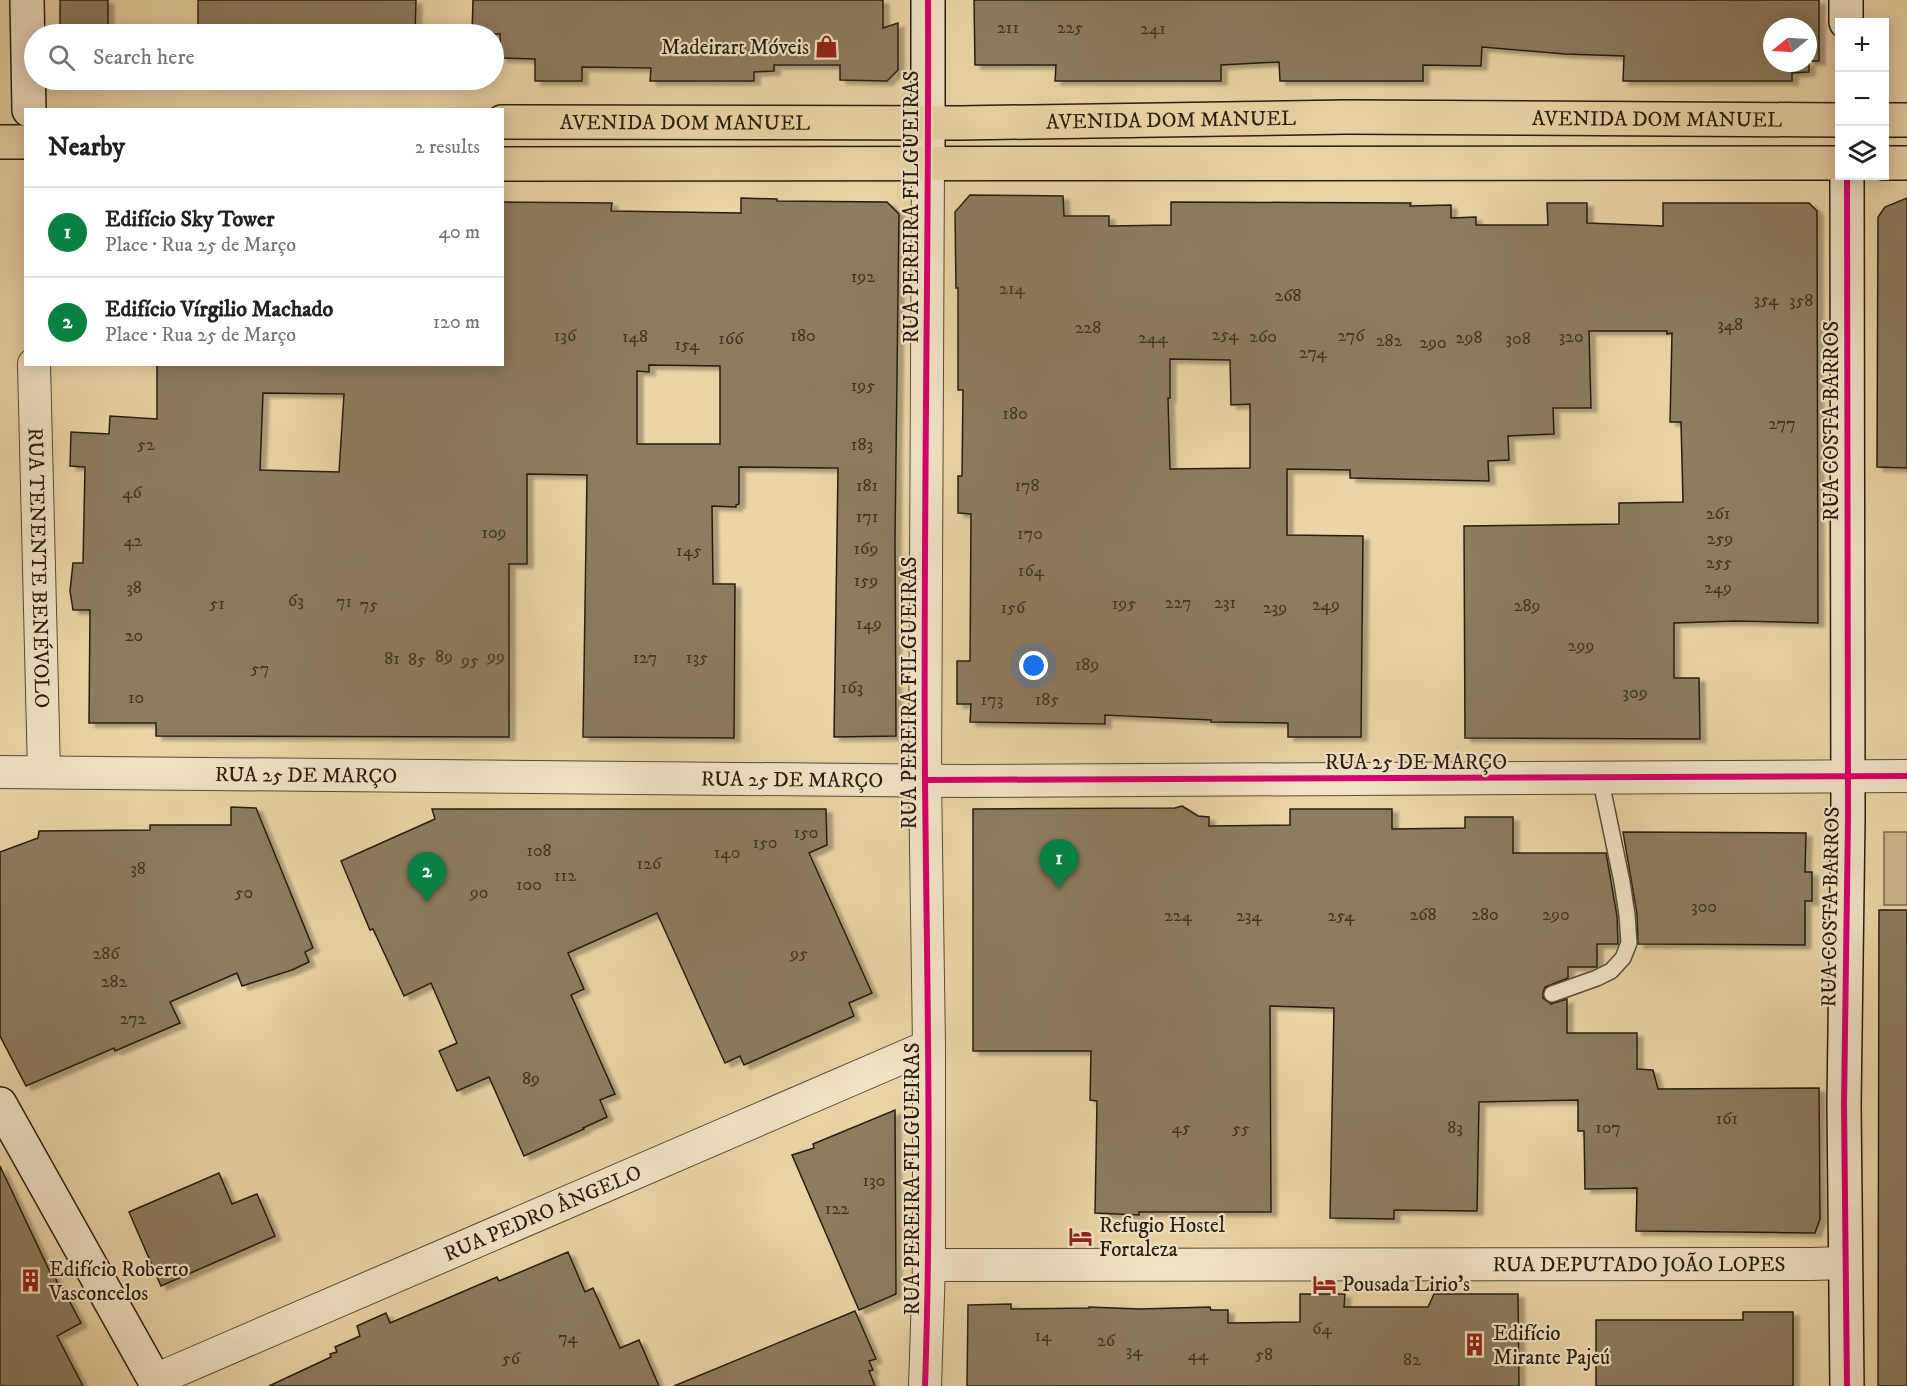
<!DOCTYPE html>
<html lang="en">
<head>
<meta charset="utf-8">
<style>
  :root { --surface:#fff; --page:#f2f2f2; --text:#202124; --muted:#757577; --line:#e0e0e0; --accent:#0b8043 }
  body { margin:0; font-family:"IM FELL DW Pica",serif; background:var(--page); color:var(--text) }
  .controls { position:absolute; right:18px; top:18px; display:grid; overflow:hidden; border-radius:0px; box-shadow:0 3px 15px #0003 }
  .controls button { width:54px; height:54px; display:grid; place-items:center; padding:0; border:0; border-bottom:2px solid var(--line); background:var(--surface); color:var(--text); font:30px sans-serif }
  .compass { position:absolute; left:1763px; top:18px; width:54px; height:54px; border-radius:50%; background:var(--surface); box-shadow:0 3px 15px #0003; rotate:252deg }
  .you { position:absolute; left:1034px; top:666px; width:21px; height:21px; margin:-15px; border:4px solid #fff; border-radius:50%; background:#1a73e8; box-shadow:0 0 0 9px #1a73e833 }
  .badge { display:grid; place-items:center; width:39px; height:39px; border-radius:50%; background:var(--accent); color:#fff; font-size:20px; font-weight:700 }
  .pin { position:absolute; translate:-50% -50px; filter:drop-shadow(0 2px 3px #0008) }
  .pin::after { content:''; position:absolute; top:32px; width:21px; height:18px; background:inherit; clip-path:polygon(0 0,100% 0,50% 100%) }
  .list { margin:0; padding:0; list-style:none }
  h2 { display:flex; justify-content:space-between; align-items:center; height:78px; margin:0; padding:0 24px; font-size:26px }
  h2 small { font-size:20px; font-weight:400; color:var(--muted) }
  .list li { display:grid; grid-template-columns:39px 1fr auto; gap:18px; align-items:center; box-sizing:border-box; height:90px; padding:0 24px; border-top:2px solid var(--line) }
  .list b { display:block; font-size:22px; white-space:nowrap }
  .list p { margin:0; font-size:20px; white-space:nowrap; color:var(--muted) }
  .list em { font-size:20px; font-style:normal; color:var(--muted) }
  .icon { flex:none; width:33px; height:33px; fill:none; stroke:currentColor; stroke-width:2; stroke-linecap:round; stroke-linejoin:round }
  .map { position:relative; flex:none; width:1907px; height:1386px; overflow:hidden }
  .search { position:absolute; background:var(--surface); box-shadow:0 3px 15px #0003; left:24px; top:24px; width:480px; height:66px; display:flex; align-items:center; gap:15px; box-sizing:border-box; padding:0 21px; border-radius:33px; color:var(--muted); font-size:22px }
  .panel { position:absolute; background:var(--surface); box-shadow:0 3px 15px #0003; left:24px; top:108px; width:480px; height:258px; border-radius:0px }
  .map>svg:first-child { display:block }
</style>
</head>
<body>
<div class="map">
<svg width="1907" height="1386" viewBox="0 0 1907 1386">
  <defs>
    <filter id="shadow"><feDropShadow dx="6" dy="4" stdDeviation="1.5" flood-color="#0004"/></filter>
  </defs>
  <rect width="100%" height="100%" fill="#ebd4a7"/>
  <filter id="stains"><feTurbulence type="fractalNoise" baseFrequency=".00333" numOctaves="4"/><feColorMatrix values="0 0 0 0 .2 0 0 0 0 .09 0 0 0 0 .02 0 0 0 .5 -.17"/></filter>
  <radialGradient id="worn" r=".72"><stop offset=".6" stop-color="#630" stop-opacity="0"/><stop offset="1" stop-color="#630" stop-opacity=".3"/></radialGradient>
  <!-- green -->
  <rect fill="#cab58d" stroke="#78684e" stroke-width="1.5" x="1884" y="832" width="23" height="73"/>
  <!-- building -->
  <g fill="#8d7c5e" stroke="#271c0f" stroke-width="1.5" fill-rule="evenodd" filter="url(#shadow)">
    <rect x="60" y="0" width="48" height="34"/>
    <polygon points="198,0 416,0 415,34 198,34"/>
    <polygon points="473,0 883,0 883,28 898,23 898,70 887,81 840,80 840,65 774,65 774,71 754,72 754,81 650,81 651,68 582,67 582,81 535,81 535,59 501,58 500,34 472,34"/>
    <path d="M974 0H1819V61H1809V72L1792 73V81H1623L1624 56 1565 54 1482 47 1481 66 1423 65V81H1280L1279 62 1221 65V81H1055L1056 65H975ZM1772 27H1808V63H1772Z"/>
    <path d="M970 195 1063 196 1064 216H1109V226L1171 225V202L1411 203 1410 206 1451 205V218L1476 217V225H1548L1547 203H1587V223L1663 226V203H1809L1817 211 1818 623 1736 621 1674 623V678H1699L1700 739 1465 738 1464 526 1619 524V503L1683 502 1681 422H1670L1672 333 1667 334V331H1589L1591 408H1553L1554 434 1508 436 1509 460 1488 461 1489 481 1350 478V470L1287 469V535L1363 536 1361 737H1288V723L1211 722V720L1105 715V724L970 722 971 704H957V661H970L971 514 958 513V476H962L963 390H958V288H956L955 212ZM1170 359 1230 360 1231 405 1250 404V468L1170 469 1168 398H1170Z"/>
    <path d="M741 198 777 199V201L887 202 899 214 895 540 896 736 834 737 838 468H828L739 467V504L736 505V507L712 506 713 584H735L734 738 583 737 587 475 527 474V564H509V737L156 736V723H89L90 610H73L70 591 73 563H83L85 467 70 466 71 432 109 434 110 416 157 419V364H502V202L612 203 611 211 741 213ZM649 365 720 366V444H637V371L649 372ZM263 393 344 394 339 472 260 470Z"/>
    <polygon points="1907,198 1907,468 1877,467 1878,217 1885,207"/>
    <polygon points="1182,806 1198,816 1209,817 1209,826 1290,825 1290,809 1392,809 1392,829 1465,828 1465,817 1513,817 1513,853 1606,853 1617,916 1618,944 1597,944 1597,967 1568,967 1568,978 1545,987 1543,992 1543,998 1551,1004 1567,999 1567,1033 1637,1033 1637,1069 1653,1070 1658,1089 1819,1088 1820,1219 1815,1233 1636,1231 1637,1188 1585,1189 1584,1131 1578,1131 1578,1100 1479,1102 1477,1211 1394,1210 1394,1219 1330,1218 1334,1008 1270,1006 1271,1212 1139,1212 1139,1215 1095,1213 1097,1101 1090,1100 1091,1051 973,1051 973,809 1175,808"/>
    <polygon points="231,807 256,808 313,948 305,952 309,962 292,970 242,986 237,973 170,1002 180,1023 115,1051 114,1048 26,1086 0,1036 0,852 38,838 39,831 150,830 150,825 231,825"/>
    <polygon points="432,809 826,809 827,845 809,853 872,993 849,1003 854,1016 744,1065 740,1056 725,1063 657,913 568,953 584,989 571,995 615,1094 600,1100 607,1117 583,1128 584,1129 524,1156 489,1077 457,1091 439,1051 457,1043 431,983 404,996 373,929 370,930 341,861 435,819"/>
    <polygon points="1623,832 1806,833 1805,872 1812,872 1812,901 1805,901 1805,945 1638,944 1637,914"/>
    <polygon points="1879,910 1907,910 1907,1386 1878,1386"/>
    <polygon points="895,1110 896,1294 859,1310 792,1155 814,1148 813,1144"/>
    <polygon points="0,1166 50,1272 52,1271 61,1290 63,1289 81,1323 57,1336 83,1386 0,1386"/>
    <polygon points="219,1173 232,1204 257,1194 275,1236 161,1286 129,1212"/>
    <polygon points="568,1252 585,1292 593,1288 620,1348 639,1340 659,1386 269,1386 331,1357 330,1354 337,1352 335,1347 360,1336 357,1326 386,1313 390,1323 497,1277 499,1281"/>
    <polygon points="1300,1294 1345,1294 1344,1307 1428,1307 1434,1294 1518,1294 1519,1386 967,1386 968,1305 1011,1304 1011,1309 1089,1308 1089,1307 1140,1309 1210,1307 1211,1310 1228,1310 1228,1323 1300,1322"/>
    <polygon points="855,1311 876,1359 869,1361 873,1370 869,1371 875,1386 674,1386"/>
    <polygon points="1743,1312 1793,1312 1793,1386 1596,1386 1596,1320 1743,1320"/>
  </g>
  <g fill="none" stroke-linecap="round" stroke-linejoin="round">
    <defs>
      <polyline id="lane" points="1552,994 1597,978 1611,971 1623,958 1629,943 1627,915 1622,882 1600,777"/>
      <g id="street">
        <path id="s1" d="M34 364 44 772"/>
        <path id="s2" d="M0 772 964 781 1907 776"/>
        <path id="s3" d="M929 1265 1811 1264 1845 1263"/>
        <path id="s4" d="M155 1380 929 1046"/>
        <polyline points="925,1386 929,1265 929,1046 925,780 928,165"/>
      </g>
      <g id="secondary">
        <polyline points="27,0 29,110"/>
        <polyline points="1846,0 1846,22"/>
        <polyline points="928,165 928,0"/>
        <polyline points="1847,176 1848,817 1844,1105 1847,1386"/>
        <polyline points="0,1104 158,1386"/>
      </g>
      <g id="primary">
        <polyline points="1884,120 1907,120"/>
        <path id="s5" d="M502 122 960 123 1346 117 1840 120"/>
        <polyline points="0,142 26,142"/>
        <polyline points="1884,163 1907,163"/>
        <polyline points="502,164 1840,163"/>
      </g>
    </defs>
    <!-- lane casing -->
    <use href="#lane" stroke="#584a35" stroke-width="18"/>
    <!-- street casing -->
    <use href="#street" stroke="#584a35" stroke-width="34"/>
    <!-- secondary casing -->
    <use href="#secondary" stroke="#271c0f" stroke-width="36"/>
    <!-- primary casing -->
    <use href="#primary" stroke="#271c0f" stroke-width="36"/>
    <!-- lane -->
    <use href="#lane" stroke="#f2e3c6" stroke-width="15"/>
    <!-- street -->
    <use href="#street" stroke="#f2e3c6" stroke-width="32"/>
    <!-- secondary -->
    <use href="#secondary" stroke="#f2e3c6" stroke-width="33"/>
    <!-- primary -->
    <use href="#primary" stroke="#ebd4a7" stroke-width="33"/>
    <defs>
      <g id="cycleway">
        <polyline points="1847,176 1848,817 1844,1105 1847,1386"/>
        <polyline points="925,780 1907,776"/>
        <path d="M925 1386C932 1184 927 982 925 780 923 520 929 260 928 0"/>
      </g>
    </defs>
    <!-- cycleway casing -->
    <use href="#cycleway" stroke="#f2e3c6" stroke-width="10"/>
    <!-- cycleway -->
    <use href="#cycleway" stroke="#d6006c" stroke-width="6"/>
  </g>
  <!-- icons -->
  <defs>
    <symbol id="shop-bare" viewBox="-9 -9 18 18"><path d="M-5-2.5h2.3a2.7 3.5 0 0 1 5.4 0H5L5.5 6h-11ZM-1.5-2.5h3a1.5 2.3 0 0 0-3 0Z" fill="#8f2418" stroke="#f2e3c6" stroke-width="2.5" paint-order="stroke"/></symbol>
    <symbol id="hotel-bare" viewBox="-9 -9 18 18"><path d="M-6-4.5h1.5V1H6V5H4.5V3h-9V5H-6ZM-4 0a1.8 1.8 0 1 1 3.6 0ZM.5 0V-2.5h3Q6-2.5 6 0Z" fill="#8f2418" stroke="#f2e3c6" stroke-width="2.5" paint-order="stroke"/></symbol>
    <symbol id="building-bare" viewBox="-9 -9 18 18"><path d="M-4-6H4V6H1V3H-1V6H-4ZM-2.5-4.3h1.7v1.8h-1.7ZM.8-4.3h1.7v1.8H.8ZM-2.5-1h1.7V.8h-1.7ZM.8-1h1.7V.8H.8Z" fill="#8f2418" stroke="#f2e3c6" stroke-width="2.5" paint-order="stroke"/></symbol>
  </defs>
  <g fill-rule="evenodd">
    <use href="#shop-bare" x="810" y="30" width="33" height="33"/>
    <use href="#hotel-bare" x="1064" y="1220" width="33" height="33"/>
    <use href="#building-bare" x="14" y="1264" width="33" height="33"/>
    <use href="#hotel-bare" x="1308" y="1268" width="33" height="33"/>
    <use href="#building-bare" x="1458" y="1328" width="33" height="33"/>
  </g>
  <g text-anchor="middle" stroke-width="4.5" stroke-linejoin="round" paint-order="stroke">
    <!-- number labels -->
    <g font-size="18" fill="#403423">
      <text x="1008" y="33">211</text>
      <text x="1070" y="33">225</text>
      <text x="1153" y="34">241</text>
      <text x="863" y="282">192</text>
      <text x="1012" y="294">214</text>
      <text x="1288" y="301">268</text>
      <text x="1766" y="305">354</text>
      <text x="1801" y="306">358</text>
      <text x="1730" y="330">348</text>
      <text x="1088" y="333">228</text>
      <text x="1225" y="340">254</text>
      <text x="565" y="341">136</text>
      <text x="803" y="341">180</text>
      <text x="1351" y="341">276</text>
      <text x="635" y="342">148</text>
      <text x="1263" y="342">260</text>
      <text x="1571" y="342">320</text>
      <text x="1153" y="343">244</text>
      <text x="1469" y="343">298</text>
      <text x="731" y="344">166</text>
      <text x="1518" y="344">308</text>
      <text x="1389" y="346">282</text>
      <text x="1433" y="348">290</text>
      <text x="687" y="350">154</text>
      <text x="1313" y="358">274</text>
      <text x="863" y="391">195</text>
      <text x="1015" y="419">180</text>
      <text x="1782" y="429">277</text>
      <text x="146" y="450">52</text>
      <text x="862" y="450">183</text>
      <text x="867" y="491">181</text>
      <text x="1027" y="491">178</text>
      <text x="132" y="498">46</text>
      <text x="1718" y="519">261</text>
      <text x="867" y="522">171</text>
      <text x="494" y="538">109</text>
      <text x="1030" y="539">170</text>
      <text x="1720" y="544">259</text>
      <text x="133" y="546">42</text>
      <text x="866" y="554">169</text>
      <text x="689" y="556">145</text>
      <text x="1719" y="568">255</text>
      <text x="1031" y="576">164</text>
      <text x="866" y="586">159</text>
      <text x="134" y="593">38</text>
      <text x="1718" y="593">249</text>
      <text x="296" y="606">63</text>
      <text x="344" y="607">71</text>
      <text x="1178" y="608">227</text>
      <text x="1225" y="608">231</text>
      <text x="217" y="609">51</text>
      <text x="1124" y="609">195</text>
      <text x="369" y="610">75</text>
      <text x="1326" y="610">249</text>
      <text x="1527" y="611">289</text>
      <text x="1013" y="613">156</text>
      <text x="1275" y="613">239</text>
      <text x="869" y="629">149</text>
      <text x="134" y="641">20</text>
      <text x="1581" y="651">299</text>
      <text x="444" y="662">89</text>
      <text x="496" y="662">99</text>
      <text x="645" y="663">127</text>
      <text x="697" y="663">135</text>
      <text x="392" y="664">81</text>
      <text x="417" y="665">85</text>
      <text x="470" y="666">95</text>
      <text x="1087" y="670">189</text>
      <text x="260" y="674">57</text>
      <text x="852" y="693">163</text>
      <text x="1635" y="698">309</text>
      <text x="136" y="703">10</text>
      <text x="992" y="705">173</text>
      <text x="1047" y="705">185</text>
      <text x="806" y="838">150</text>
      <text x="765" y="848">150</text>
      <text x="539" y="856">108</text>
      <text x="727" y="858">140</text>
      <text x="649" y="869">126</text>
      <text x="138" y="874">38</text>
      <text x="565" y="881">112</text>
      <text x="529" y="890">100</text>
      <text x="244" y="898">50</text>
      <text x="479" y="898">90</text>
      <text x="1704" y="912">300</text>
      <text x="1423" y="920">268</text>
      <text x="1485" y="920">280</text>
      <text x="1556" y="920">290</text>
      <text x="1178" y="921">224</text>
      <text x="1249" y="921">234</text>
      <text x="1341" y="921">254</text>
      <text x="106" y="959">286</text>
      <text x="799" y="959">95</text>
      <text x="114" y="987">282</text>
      <text x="133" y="1024">272</text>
      <text x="531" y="1084">89</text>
      <text x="1727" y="1124">161</text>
      <text x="1181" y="1133">45</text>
      <text x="1455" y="1133">83</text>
      <text x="1608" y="1133">107</text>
      <text x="1241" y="1134">55</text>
      <text x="874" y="1186">130</text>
      <text x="837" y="1214">122</text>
      <text x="1322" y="1334">64</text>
      <text x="1043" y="1341">14</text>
      <text x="568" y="1343">74</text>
      <text x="1106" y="1346">26</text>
      <text x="1134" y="1356">34</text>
      <text x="1198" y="1360">44</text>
      <text x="1264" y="1360">58</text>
      <text x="511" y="1364">56</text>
      <text x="1412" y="1365">82</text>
    </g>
    <!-- poi labels -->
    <g font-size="21" fill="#271c0f" stroke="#f2e3c6" text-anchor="start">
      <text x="809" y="54" text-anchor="end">Madeirart Móveis</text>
      <text x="1099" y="1232">Refugio Hostel<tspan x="1099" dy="24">Fortaleza</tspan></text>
      <text x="49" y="1276">Edifício Roberto<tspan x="49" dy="24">Vasconcelos</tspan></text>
      <text x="1342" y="1291">Pousada Lirio's</text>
      <text x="1493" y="1340">Edifício<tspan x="1493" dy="24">Mirante Pajeú</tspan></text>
    </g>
    <!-- street labels -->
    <g font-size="21" fill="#271c0f" stroke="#f2e3c6">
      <text dy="7" stroke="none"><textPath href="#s5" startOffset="669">AVENIDA DOM MANUEL</textPath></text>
      <text dy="7" stroke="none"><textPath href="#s5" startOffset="1155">AVENIDA DOM MANUEL</textPath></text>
      <text dy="7" stroke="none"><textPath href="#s5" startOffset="183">AVENIDA DOM MANUEL</textPath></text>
      <text transform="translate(911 207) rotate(-90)" y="7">RUA PEREIRA FILGUEIRAS</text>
      <text transform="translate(1831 421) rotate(-90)" y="7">RUA COSTA BARROS</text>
      <text dy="7" stroke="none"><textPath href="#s1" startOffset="204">RUA TENENTE BENÉVOLO</textPath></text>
      <text transform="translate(909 693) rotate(-90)" y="7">RUA PEREIRA FILGUEIRAS</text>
      <text x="1416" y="769">RUA 25 DE MARÇO</text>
      <text dy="7" stroke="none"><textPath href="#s2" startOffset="306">RUA 25 DE MARÇO</textPath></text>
      <text dy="7" stroke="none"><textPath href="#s2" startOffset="792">RUA 25 DE MARÇO</textPath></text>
      <text transform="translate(1830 907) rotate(-89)" y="7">RUA COSTA BARROS</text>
      <text transform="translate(912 1179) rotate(-90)" y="7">RUA PEREIRA FILGUEIRAS</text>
      <text dy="7" stroke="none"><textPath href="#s4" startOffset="422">RUA PEDRO ÂNGELO</textPath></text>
      <text dy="7" stroke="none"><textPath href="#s3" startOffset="710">RUA DEPUTADO JOÃO LOPES</textPath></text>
    </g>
  </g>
  <rect width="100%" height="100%" filter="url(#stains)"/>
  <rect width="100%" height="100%" fill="url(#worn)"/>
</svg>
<div class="controls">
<button>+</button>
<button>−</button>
<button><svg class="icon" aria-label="layers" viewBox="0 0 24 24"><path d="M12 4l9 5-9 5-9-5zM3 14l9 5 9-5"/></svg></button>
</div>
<svg class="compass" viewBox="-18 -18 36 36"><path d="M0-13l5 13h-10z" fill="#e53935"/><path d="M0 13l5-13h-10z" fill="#757577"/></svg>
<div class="you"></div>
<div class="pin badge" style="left:1059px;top:889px">1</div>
<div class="pin badge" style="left:427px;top:902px">2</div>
<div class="search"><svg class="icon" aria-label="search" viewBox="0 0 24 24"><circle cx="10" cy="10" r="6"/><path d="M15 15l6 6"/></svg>Search here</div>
<section class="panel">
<h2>Nearby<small>2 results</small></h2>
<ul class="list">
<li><span class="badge">1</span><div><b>Edifício Sky Tower</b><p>Place · Rua 25 de Março</p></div><em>40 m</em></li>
<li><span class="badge">2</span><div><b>Edifício Vírgilio Machado</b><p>Place · Rua 25 de Março</p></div><em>120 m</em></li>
</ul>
</section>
</div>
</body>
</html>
